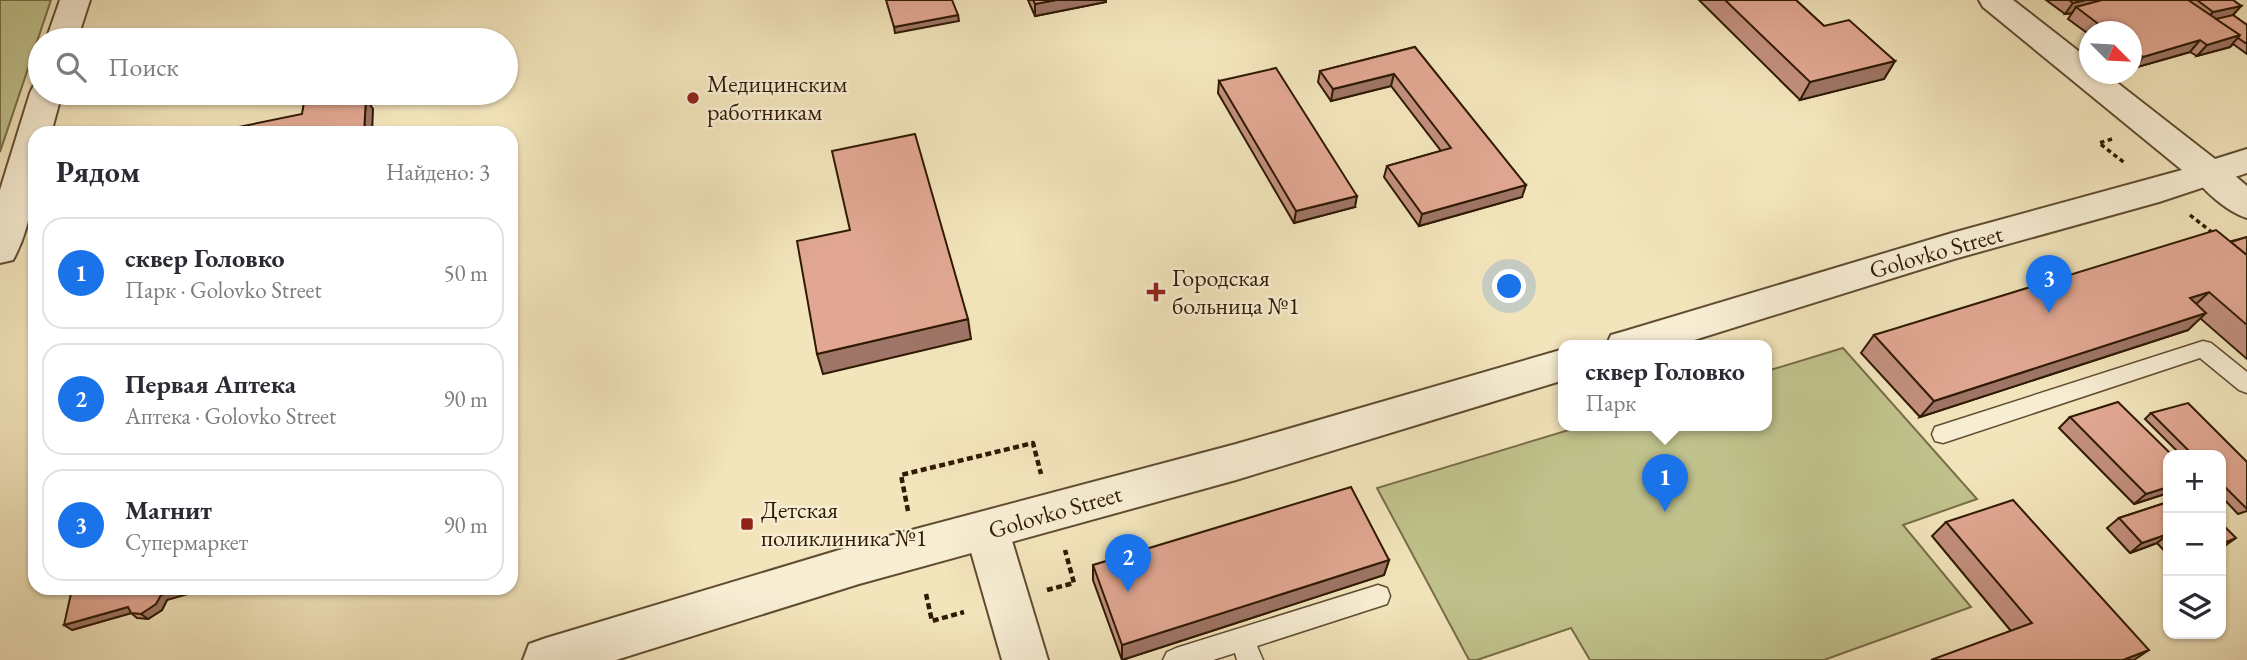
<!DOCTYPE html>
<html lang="ru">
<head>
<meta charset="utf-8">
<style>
  :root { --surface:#fff; --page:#f2f2f3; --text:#2b2b33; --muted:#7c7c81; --line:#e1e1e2; --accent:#1a73e8 }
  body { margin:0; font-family:"EB Garamond",serif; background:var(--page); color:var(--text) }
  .controls { position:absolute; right:21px; bottom:21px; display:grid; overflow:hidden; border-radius:14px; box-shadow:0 2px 5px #0004 }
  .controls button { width:63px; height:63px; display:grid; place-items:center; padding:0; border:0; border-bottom:2px solid var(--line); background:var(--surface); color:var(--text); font:35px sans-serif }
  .compass { position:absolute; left:2079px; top:21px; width:63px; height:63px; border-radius:50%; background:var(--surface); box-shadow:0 2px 5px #0004; rotate:114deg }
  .you { position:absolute; left:1510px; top:287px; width:24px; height:24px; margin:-18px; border:5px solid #fff; border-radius:50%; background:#1a73e8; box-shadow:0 0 0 10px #1a73e833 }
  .badge { display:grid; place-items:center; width:46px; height:46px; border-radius:50%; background:var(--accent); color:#fff; font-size:23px; font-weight:700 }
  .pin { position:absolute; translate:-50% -58px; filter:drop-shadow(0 2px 4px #0008) }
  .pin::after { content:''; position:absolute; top:37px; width:24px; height:21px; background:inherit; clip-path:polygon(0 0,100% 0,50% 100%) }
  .popup { position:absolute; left:1558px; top:340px; width:214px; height:91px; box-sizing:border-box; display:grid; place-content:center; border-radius:14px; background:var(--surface); filter:drop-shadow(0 2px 5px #0005); font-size:23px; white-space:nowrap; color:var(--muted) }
  .popup b { font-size:26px; color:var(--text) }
  .popup::after { content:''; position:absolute; left:50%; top:100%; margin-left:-14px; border:14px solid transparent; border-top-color:var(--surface) }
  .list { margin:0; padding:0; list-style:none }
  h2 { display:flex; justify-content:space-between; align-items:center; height:91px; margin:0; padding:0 28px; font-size:30px }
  h2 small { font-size:23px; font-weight:400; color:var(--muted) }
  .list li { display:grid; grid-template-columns:46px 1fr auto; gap:21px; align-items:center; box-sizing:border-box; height:112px; margin:0 14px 14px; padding:0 14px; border:2px solid var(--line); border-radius:21px }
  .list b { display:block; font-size:26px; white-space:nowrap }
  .list p { margin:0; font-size:23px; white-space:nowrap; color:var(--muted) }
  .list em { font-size:23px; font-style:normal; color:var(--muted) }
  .icon { flex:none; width:38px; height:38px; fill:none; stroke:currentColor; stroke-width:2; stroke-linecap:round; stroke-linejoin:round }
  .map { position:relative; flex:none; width:2247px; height:660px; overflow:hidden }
  .search { position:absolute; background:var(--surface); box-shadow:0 2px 5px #0004; left:28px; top:28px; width:490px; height:77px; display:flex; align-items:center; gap:18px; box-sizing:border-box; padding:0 24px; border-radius:38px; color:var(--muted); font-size:26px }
  .panel { position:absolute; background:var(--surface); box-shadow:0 2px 5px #0004; left:28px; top:126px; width:490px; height:469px; border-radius:21px }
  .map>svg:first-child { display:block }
</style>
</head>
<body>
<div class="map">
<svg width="2247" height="660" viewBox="0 0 2247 660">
  <rect width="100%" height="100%" fill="#f2e4bb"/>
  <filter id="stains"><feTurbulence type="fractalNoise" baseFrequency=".00286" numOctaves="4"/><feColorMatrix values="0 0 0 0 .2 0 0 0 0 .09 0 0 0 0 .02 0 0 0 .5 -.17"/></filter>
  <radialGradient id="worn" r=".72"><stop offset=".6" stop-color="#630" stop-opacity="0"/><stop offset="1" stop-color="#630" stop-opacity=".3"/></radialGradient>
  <!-- green -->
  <g fill="#c0c28c" stroke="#786e48" stroke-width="2">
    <polygon points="0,0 51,0 0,152"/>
    <polygon points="1843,348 1977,499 1903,525 1971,607 1824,660 1590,660 1571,628 1477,660 1469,660 1377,488 1582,426 1766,426 1767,371"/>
  </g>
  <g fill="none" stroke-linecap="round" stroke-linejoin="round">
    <defs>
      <g id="service">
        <polygon points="2203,341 2211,343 2247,372 2247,393 2239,390 2200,358 1943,443 1935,441 1932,434 1935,427"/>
        <polygon points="1378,585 1387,588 1390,596 1387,604 1257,646 1263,660 1237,660 1235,653 1213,660 1163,660 1167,652 1176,648"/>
      </g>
      <g id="minor">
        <polygon points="60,0 90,0 77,40 46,40"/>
        <path d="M40 84V93H62L51 133H35C35 176 35 221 13 260L0 263V190L30 93 34 85Z"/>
        <path d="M2208 160 2220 163 2247 186V218C2227 212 2202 190 2191 172L2196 163Z"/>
        <polygon points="987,512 1002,517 1009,531 1048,660 1002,660 965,531 972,517"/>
      </g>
      <g id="tertiary">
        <polygon points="1979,0 2013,0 2090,60 2090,74 2106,74 2215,159 2247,149 2247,173 2159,202 1954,259 1675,346 1606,346 1611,335 1625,331 1952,233 2182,170 1983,7"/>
        <polygon points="1564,349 1564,380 1236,480 859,584 616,660 523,660 529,644 546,638 859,544 1236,444"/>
      </g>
    </defs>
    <!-- service casing -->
    <use href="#service" stroke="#604c31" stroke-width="3"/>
    <!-- minor casing -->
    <use href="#minor" stroke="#604c31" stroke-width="4"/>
    <!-- tertiary casing -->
    <use href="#tertiary" stroke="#604c31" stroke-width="4"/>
    <!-- path-far1 -->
    <g stroke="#301a03" stroke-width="3.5" stroke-dasharray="4.5 3.5" stroke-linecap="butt">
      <polyline points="2112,139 2099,143 2126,164"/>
      <polyline points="2190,215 2214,234"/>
    </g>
    <!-- path -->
    <g stroke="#301a03" stroke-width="4.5" stroke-dasharray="6 3.5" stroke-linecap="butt">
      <polyline points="908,511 901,475 1033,443 1041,474"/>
      <polyline points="1047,590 1074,583 1065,550"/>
      <polyline points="926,594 932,621 964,612"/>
    </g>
    <!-- service -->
    <use href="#service" fill="#f7edd3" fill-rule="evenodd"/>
    <!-- minor -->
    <use href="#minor" fill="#f7edd3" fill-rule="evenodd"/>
    <!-- tertiary -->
    <use href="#tertiary" fill="#f7edd3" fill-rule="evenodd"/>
  </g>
  <!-- wall -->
  <g fill="#c2907e" stroke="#301a03" stroke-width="2">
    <polygon points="1028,0 1106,0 1106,2 1035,16"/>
    <polygon points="1699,0 1796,0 1824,26 1895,61 1884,79 1800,100"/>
    <polygon points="2046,0 2233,0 2241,6 2233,15 2247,25 2247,54 2233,44 2230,47 2197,56 2190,52 2134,68 2132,67 2132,32 2090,32 2090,35 2068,19 2072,13 2065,14"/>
    <polygon points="1415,47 1522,197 1419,226 1384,177 1387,166 1441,151 1391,86 1331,101 1318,82 1320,71"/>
    <polygon points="1219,81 1355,207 1294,223 1218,93"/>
    <polygon points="2247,237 2247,359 2200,318 2188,330 1920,417 1861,353 1874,335"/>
    <polygon points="2151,413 2247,462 2247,511 2238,514 2221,496 2221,455 2181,455 2145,419"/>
    <polygon points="2070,417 2168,455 2168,493 2134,504 2059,428"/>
    <polygon points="2168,502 2168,555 2157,543 2130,553 2107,528 2119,518"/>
    <polygon points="1946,522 2134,660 2011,631 1932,536"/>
    <polygon points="1389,560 1384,575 1122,660 1093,580 1093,565"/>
    <polygon points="237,588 260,588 251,593 241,592"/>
    <polygon points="167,600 162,610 148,619 137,618 131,613 72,630"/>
  </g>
  <!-- shaded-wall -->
  <g fill="#9e7566" stroke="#301a03" stroke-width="2">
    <polygon points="1056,0 1106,0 1106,2 1035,16 1035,4"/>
    <polygon points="2085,0 2111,0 2076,7 2072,13 2065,14 2073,3"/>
    <polygon points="2241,6 2231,17 2203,23 2213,12"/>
    <polygon points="958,15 959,21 895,33 894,27"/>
    <polygon points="2240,35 2230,47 2197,56 2207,45"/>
    <polygon points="2200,40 2190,52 2134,68 2143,57"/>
    <polygon points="1895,61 1884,79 1800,100 1810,82"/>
    <polygon points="1394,74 1391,86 1331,101 1333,89"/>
    <polygon points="366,98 373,109 372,133 364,133"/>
    <polygon points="1526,185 1522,197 1419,226 1422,214"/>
    <polygon points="1357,196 1355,207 1294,223 1296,211"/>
    <polygon points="2209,292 2191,309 2190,298"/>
    <polygon points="2206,313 2188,330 1920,417 1934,401"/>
    <polygon points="968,319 971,339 823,374 817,354"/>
    <polygon points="2168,487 2168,493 2134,504 2146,494"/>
    <polygon points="2168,534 2157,543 2130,553 2142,543"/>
    <polygon points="2236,538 2222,548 2221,549 2221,544"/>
    <polygon points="1389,560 1384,575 1122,660 1122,645"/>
    <polygon points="184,588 208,588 167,600 162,610 148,619 141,614 161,595"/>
    <polygon points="246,588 260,588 251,593"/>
    <polygon points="128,607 135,612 72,630 64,625"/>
    <polygon points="2149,650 2134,660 2123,660"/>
  </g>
  <!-- building -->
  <g fill="#e1a792" stroke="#301a03" stroke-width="2">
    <polygon points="886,0 952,0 958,15 894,27"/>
    <polygon points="1033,0 1056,0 1035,4"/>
    <polygon points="1725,0 1796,0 1824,26 1849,20 1895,61 1810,82"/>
    <polygon points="2069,0 2085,0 2073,3"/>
    <polygon points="2102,0 2188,0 2240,35 2207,45 2200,40 2143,57 2132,48 2132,32 2109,32 2076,7"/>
    <polygon points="2197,0 2233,0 2241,6 2213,12"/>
    <polygon points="2233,15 2247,25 2247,44 2238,38 2240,35 2216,19"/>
    <polygon points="1415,47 1526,185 1422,214 1387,166 1451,148 1394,74 1333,89 1320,71"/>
    <polygon points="1276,68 1357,196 1296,211 1219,81"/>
    <polygon points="339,95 339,103 366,98 364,133 209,133 302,114 304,102"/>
    <polygon points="915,134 968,319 817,354 797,241 850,230 832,151"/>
    <polygon points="2216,230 2247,255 2247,325 2209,292 2190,298 2206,313 1934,401 1874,335"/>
    <polygon points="2247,237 2247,255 2231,242"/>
    <polygon points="2118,402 2172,455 2168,455 2168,487 2146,494 2070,417"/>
    <polygon points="2188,403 2247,462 2247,508 2246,508 2221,483 2221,455 2193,455 2151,413"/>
    <polygon points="1351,487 1389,560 1122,645 1093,565"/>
    <polygon points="2013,500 2149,650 2123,660 1931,660 2032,623 1946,522"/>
    <polygon points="2168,502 2168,534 2142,543 2119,518"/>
    <polygon points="2221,523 2236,538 2221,544"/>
    <polygon points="76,588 184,588 161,595 156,604 141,614 131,613 128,607 64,625 72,589"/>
  </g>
  <!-- markers -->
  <g fill="#8f2418" stroke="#f7edd3" stroke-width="2.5">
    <circle cx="693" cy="98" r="7"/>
    <path d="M1152.5 281.5h7v7h7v7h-7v7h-7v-7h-7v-7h7z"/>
    <rect x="740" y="517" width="14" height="14" rx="3.5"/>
  </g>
  <g text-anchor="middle" stroke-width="5" stroke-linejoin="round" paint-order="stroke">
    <!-- poi labels -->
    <g font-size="24" fill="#301a03" stroke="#f7edd3" text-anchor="start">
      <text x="707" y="92">Медицинским<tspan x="707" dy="28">работникам</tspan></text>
      <text x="1172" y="286">Городская<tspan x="1172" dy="28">больница №1</tspan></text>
      <text x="761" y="518">Детская<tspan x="761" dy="28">поликлиника №1</tspan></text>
    </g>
    <!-- street labels -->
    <g font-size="24" fill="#301a03" stroke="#f7edd3">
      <text transform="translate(1936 252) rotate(-16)" y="8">Golovko Street</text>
      <text transform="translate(1055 512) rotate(-16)" y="8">Golovko Street</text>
    </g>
  </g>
  <rect width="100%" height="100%" filter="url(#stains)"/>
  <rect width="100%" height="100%" fill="url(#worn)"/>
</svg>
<div class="controls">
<button>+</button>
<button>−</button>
<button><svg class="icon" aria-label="layers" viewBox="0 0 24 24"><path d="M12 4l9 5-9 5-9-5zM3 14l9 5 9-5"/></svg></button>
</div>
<svg class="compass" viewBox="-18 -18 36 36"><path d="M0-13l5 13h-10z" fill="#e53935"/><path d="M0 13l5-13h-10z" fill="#7c7c81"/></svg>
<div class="you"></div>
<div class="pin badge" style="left:1665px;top:512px">1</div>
<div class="popup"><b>сквер Головко</b>Парк</div>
<div class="pin badge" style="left:1128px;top:592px">2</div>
<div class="pin badge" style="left:2049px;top:313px">3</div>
<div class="search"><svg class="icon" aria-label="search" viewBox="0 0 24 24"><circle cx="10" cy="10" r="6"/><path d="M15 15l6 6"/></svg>Поиск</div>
<section class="panel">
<h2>Рядом<small>Найдено: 3</small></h2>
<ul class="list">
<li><span class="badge">1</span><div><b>сквер Головко</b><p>Парк · Golovko Street</p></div><em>50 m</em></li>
<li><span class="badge">2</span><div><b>Первая Аптека</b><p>Аптека · Golovko Street</p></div><em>90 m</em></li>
<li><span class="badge">3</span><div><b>Магнит</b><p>Супермаркет</p></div><em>90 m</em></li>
</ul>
</section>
</div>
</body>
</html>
